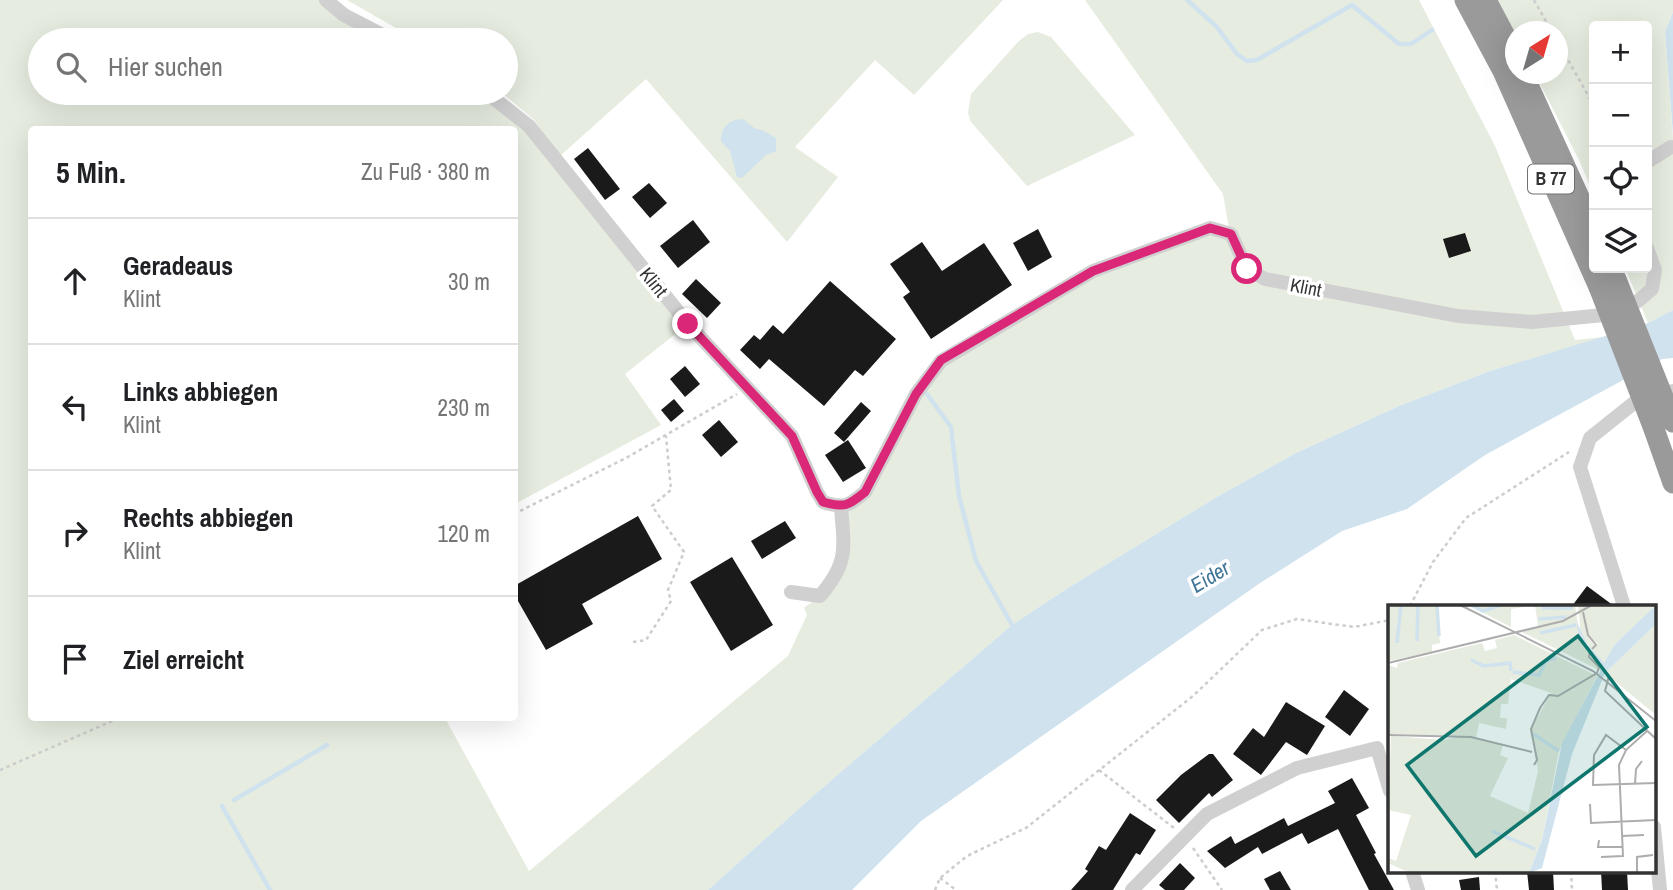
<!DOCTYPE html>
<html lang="de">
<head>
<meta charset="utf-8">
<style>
  :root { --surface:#fff; --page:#f2f2f2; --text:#202124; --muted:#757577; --line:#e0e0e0 }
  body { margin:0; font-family:"Archivo Narrow",sans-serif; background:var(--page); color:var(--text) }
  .controls { position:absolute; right:21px; top:21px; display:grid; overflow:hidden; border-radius:7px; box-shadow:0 7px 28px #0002 }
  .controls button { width:63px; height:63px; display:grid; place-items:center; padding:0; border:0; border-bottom:2px solid var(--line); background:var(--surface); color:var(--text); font:35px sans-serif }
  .compass { position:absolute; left:1505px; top:21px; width:63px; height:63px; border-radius:50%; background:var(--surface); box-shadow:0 7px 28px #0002; rotate:37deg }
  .stop { position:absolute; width:21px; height:21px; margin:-16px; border:5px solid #db2777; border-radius:50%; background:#fff }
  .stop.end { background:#db2777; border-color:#fff; box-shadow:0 2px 7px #0008 }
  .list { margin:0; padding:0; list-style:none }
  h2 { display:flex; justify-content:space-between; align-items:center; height:91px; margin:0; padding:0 28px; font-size:30px }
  h2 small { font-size:23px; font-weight:400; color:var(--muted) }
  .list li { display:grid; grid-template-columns:46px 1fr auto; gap:21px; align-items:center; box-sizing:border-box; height:126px; padding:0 28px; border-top:2px solid var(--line) }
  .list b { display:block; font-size:26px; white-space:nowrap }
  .list p { margin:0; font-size:23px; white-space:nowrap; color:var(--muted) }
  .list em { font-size:23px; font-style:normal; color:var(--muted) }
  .icon { flex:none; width:38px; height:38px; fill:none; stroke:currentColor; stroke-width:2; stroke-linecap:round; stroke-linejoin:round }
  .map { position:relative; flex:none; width:1673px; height:890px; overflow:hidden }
  .search { position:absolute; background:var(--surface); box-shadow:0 7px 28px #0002; left:28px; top:28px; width:490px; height:77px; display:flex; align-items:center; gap:18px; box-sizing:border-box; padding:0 24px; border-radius:38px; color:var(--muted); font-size:26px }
  .panel { position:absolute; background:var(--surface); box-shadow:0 7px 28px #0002; left:28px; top:126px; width:490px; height:595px; border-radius:7px }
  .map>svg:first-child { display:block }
</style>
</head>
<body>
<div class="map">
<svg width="1673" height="890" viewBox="0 0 1673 890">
  <rect width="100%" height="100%" fill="#fff"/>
  <!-- green -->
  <g fill="#e6ecdf">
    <polygon points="0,0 326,0 392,40 40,40 40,93 487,93 529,126 688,324 625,374 661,425 515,504 514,130 32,130 32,718 445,718 529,871 788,656 807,615 804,608 820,596 836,577 841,507 853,502 941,361 1093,271 1210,228 1230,234 1223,194 1085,0 1419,0 1495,146 1575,340 1604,337 1490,371 1399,406 1296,453 1215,498 1068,588 1012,625 813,796 708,890 0,890"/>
    <polygon points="347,0 1003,0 914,95 875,60 795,147 838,177 787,242 646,79 560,156 534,120 502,93 506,93 506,40 417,40"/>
    <polygon points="1498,0 1673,0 1673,12 1665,32 1673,139 1673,310 1648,323 1625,268 1647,268 1647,26 1594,26 1594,195 1579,160 1535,74 1558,74 1558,32 1516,32 1515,35"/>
    <polygon points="1038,32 1051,37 1135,135 1027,186 971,122 968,113 971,94 1019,41 1028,34"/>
  </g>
  <!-- water -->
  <g fill="#cfe2ee">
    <polygon points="1673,12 1673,135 1665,32"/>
    <path d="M743 119 754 128 764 131 776 138V151L766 155 742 178 737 177 730 151 721 141C721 126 729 120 743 119Z"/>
    <polygon points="1673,310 1673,358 1662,359 1485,455 1407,509 1342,531 1260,583 921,821 852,890 708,890 813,796 1012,625 1068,588 1215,498 1296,453 1399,406 1490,371 1648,323"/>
  </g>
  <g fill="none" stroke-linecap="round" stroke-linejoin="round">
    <!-- stream -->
    <g stroke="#cfe2ee" stroke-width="4.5">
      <polyline points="1187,0 1216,26 1237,54 1247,61 1257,60 1352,5 1399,44 1411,44 1432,30"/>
      <polyline points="927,394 951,427 959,496 976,561 1012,625"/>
      <polyline points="234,800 327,745"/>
      <polyline points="222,806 270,890"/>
    </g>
  </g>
  <!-- building -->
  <g fill="#1a1a1a">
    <polygon points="588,148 620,189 605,200 574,159"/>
    <polygon points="649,183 667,203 650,218 632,197"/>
    <polygon points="693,220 710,242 678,268 660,246"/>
    <polygon points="1038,229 1052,257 1028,271 1013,243"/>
    <polygon points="1465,233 1471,251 1449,258 1443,239"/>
    <polygon points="922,242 942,271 984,243 1012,285 931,339 903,297 910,292 890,264"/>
    <polygon points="696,279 721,303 707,318 682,294"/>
    <polygon points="830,281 896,339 863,376 855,370 824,406 769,359 760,369 740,350 754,335 760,340 773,325 783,334"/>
    <polygon points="685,366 700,384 685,397 670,379"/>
    <polygon points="674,399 684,411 671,422 661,410"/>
    <polygon points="861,402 871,411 844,442 834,433"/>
    <polygon points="719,420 738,442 721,457 702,435"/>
    <polygon points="848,440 866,468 843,482 825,455"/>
    <polygon points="638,516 662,559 582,604 593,624 546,650 514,594 514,586"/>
    <polygon points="785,521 796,538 762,559 751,541"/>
    <polygon points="732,557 773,625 731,651 690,582"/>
    <polygon points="1587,586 1614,606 1572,606"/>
    <polygon points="1344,690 1369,709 1350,736 1325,717"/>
    <polygon points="1286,702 1325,726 1307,755 1286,742 1261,775 1233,754 1253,728 1264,737"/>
    <polygon points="1209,754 1213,754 1233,780 1212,797 1209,793 1179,823 1156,800 1181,775"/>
    <polygon points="1352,778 1369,808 1356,815 1376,853 1374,854 1394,890 1369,890 1338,829 1308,844 1302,833 1262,854 1258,847 1225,868 1207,851 1231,836 1235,844 1284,818 1288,826 1335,803 1328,791"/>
    <polygon points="1130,813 1156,830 1140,855 1136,853 1113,890 1071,890 1088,871 1085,869 1099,846 1106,850"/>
    <polygon points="1180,863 1195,878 1184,890 1165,890 1159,885"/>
    <polygon points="1280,871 1291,890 1270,890 1264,879"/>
    <polygon points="1527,871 1553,871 1554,890 1529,890"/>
    <polygon points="1601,871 1627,871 1628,890 1602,890"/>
    <polygon points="1479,877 1480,890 1461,890 1459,880"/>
  </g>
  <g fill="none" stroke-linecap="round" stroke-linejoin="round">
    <!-- path -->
    <g stroke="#cdcdcd" stroke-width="2.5" stroke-dasharray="3.5 3.5" stroke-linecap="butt">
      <polyline points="1534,0 1552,32"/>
      <polyline points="1558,42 1594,106"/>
      <polyline points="514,514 626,458 737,394"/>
      <polyline points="1410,606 1433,562 1466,518 1569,452"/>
      <polyline points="633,642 646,640 671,601 668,590 684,552 652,506 671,490 666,436"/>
      <polyline points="0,770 119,718"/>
      <polyline points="1099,770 1174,828"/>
      <polyline points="1193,848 1222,890"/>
      <polyline points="1495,871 1497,890"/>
      <polyline points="1571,871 1572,890"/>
      <polyline points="940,878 956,890"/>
      <polyline points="935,890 940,878 967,856 1026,828 1193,696 1262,630 1297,619 1354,627 1390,620"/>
    </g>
    <!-- minor -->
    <g stroke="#d0d0d0" stroke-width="14">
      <polyline points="326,0 344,15 392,40"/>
      <path d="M487 93 529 126 688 324 792 436 817 492 823 502C845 509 848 506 865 492L916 394 941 361 1093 271 1210 228 1231 234 1247 269 1265 279 1458 316 1532 322 1614 314 1638 301 1652 289 1655 270 1647 248"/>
      <polyline points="1647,162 1671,147"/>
      <path d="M791 592 820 596C849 562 844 549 841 507"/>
      <polyline points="1624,606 1580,467 1590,438 1635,402 1673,391"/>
      <polyline points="1654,827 1660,890"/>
      <polyline points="1412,871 1418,890"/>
      <polyline points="1132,890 1207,814 1297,768 1377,748 1390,791"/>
    </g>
    <!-- highway -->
    <g stroke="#9a9a9a" stroke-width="21">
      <polyline points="1465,0 1503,71 1599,287"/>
      <polyline points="1486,0 1516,57"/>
      <polyline points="1523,74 1594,230"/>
      <polyline points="1611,268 1617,282"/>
      <polyline points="1654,429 1673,483"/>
    </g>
    <!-- highway-bridge -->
    <g stroke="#9a9a9a" stroke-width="21">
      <polyline points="1617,282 1673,422"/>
      <polyline points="1599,287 1654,429"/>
    </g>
  </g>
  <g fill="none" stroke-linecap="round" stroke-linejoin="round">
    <!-- route -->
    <path stroke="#db2777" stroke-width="9" d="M688 324 792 436 817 492 823 502C845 508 848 506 865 492L916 394 941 360 1093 271 1210 228 1231 234 1247 269"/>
  </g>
  <g text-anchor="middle" stroke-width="7" stroke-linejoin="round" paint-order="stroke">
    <!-- shield labels -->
    <rect fill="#fff" stroke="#707070" stroke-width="2" x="1528" y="164.5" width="46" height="29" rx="5"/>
    <g font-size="18" font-weight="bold" fill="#333">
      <text x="1551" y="185">B 77</text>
    </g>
    <!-- street labels -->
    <g font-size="19" fill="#333" stroke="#fff">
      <text transform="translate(654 282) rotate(51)" y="7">Klint</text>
      <text transform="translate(1306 287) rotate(11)" y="7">Klint</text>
    </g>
    <!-- water labels -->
    <g font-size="21" font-style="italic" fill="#3f7597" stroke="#fff">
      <text transform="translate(1210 577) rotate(-31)" y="7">Eider</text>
    </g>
  </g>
  <!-- overview -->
  <g transform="translate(1388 605)">
    <rect width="268" height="268" fill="#fff"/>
    <path d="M0 0H49L52 38 44 40V47L0 56ZM80 0H187L192 35 215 61 213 66 134 27 150 21 147 0 123 4V22ZM190 0H268L227 39 216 59 204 45 210 39 199 31 206 40 203 44 193 30ZM268 19V110L217 68ZM126 30 209 71 171 146 154 235 141 268H22L0 258V253L8 256 23 210 0 205 3 131 55 135 76 131 0 129V60L9 63 10 58 94 38 97 46 109 43 107 35ZM123 74 163 88 143 124 150 166 140 208 102 191 120 153 112 150 115 140 88 133 91 118 118 124 119 113H112L113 99H120Z" fill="#e6ecdf" fill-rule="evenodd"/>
    <path d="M268 0V19L217 68 184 149 154 263 141 268 154 235 174 138 215 61 192 35 188 15 199 39 216 58 227 39Z" fill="#cfe2ee"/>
    <path fill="none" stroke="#cfe2ee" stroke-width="3.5" d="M49 0 51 31M84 0 95 6 113 0M154 3H185M151 14 178 12M152 28 188 20M29 36 30 0M9 38 13 0M83 55 96 61 122 58 123 66M125 67 151 70 158 56 168 53M145 129 171 146M104 226 147 244"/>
    <path fill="none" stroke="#adadad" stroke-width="2" d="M72 0 205 66 268 116M195 7 200 30 208 40 204 44M0 58 175 16 204 0M221 71 217 86 268 134M0 130 83 132 144 147M238 145 218 130 206 150 205 180 268 178M146 160 149 155 143 124 152 103 161 90 170 91 209 68 211 62 201 52 202 46M247 179 248 164 254 156M202 199 203 218 268 215M234 231 256 230M211 235 210 242H234M213 252 235 251 231 160 238 145 260 125M249 268V252L265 250"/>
    <path fill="#0f766e" fill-opacity="0.15" stroke="#0f766e" stroke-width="3.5" d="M190 31 259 122 88 251 19 160Z"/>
    <rect width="268" height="268" fill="none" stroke="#333" stroke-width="3.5"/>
  </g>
</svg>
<div class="controls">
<button>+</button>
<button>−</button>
<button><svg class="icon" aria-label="locate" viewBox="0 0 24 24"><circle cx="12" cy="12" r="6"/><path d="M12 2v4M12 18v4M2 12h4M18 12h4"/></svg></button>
<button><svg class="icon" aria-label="layers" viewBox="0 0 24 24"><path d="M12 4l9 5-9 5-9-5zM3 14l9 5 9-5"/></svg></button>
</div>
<svg class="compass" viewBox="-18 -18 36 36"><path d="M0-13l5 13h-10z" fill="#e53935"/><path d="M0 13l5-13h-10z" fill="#757577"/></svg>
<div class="stop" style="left:1247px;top:269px"></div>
<div class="stop end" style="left:688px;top:324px"></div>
<div class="search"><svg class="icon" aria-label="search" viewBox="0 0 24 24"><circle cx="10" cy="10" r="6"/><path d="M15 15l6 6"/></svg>Hier suchen</div>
<section class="panel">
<h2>5 Min.<small>Zu Fuß · 380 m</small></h2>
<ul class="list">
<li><svg class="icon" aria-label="ahead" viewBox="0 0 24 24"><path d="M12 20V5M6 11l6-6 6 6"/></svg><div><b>Geradeaus</b><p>Klint</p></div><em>30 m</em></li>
<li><svg class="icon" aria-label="left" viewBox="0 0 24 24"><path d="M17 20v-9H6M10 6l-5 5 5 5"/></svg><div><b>Links abbiegen</b><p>Klint</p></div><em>230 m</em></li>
<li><svg class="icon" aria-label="right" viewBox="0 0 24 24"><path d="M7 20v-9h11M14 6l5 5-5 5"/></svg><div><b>Rechts abbiegen</b><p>Klint</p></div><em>120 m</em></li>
<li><svg class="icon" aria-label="arrive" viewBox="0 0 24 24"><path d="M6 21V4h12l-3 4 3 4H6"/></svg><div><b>Ziel erreicht</b></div></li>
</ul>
</section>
</div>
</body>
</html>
